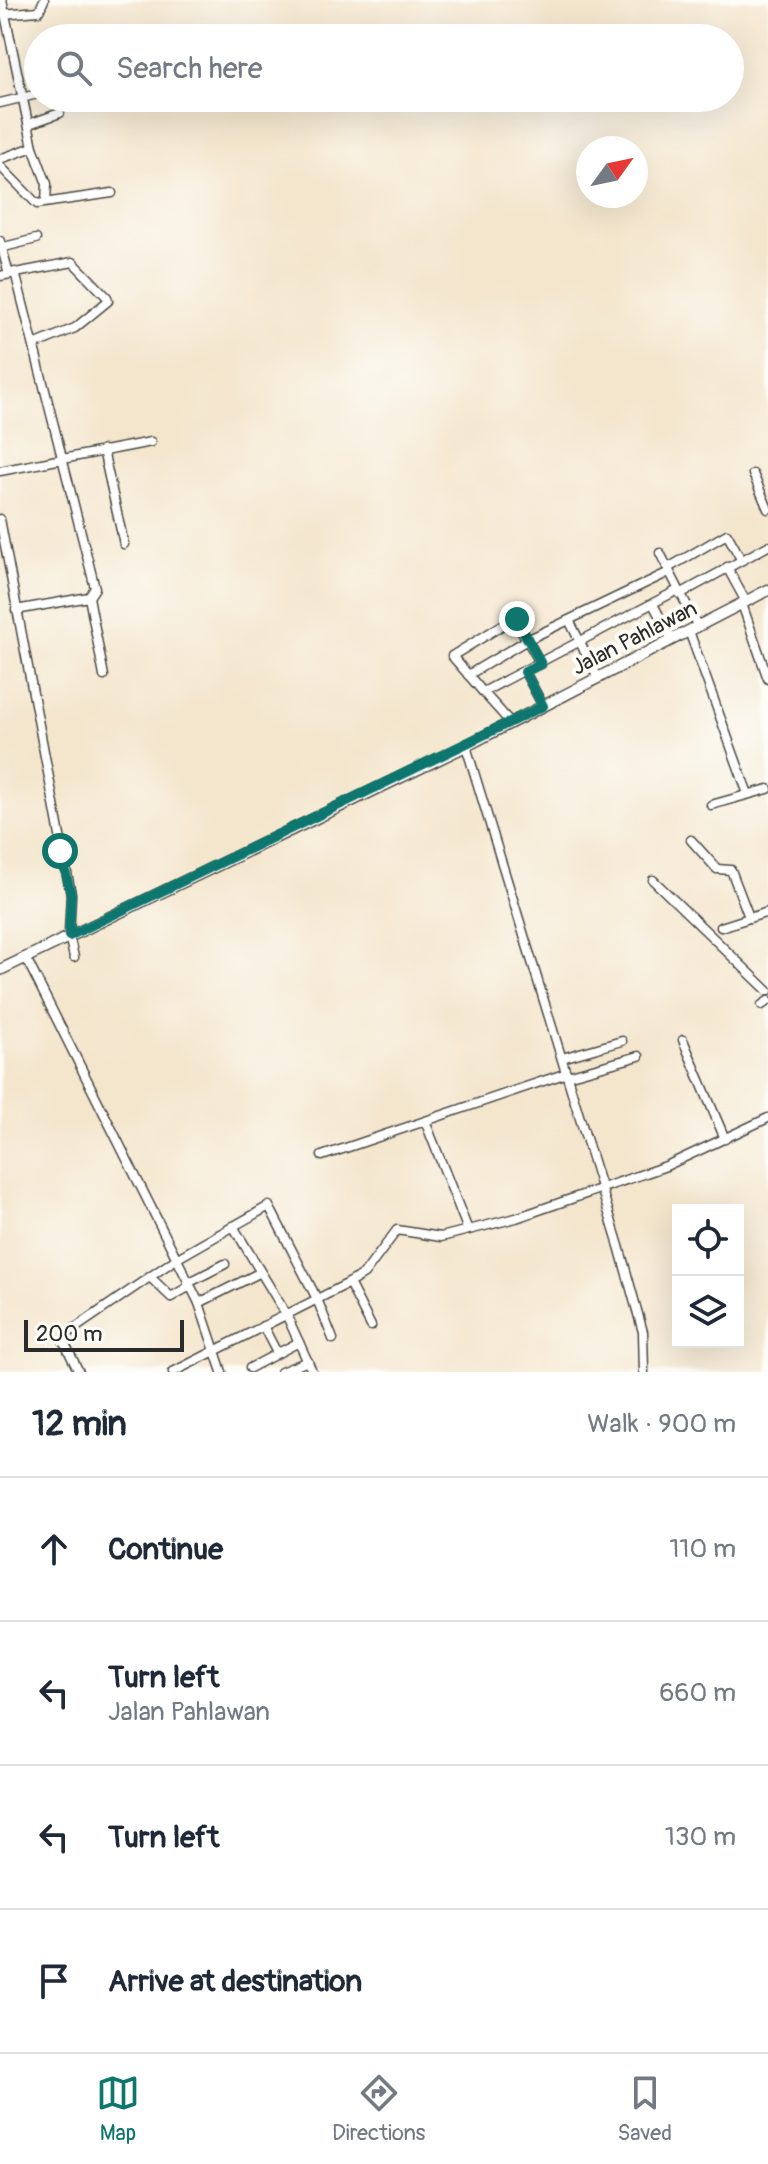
<!DOCTYPE html>
<html lang="en">
<head>
<meta charset="utf-8">
<style>
  :root { --surface:#fff; --page:#f2f2f3; --text:#1f2937; --muted:#747a83; --line:#e0e1e3; --accent:#0f766e }
  body { margin:0; font-family:Pangolin,sans-serif; background:var(--page); color:var(--text) }
  .controls { position:absolute; right:24px; bottom:24px; display:grid; overflow:hidden; border-radius:0px; box-shadow:0 8px 32px #0002 }
  .controls button { width:72px; height:72px; display:grid; place-items:center; padding:0; border:0; border-bottom:2px solid var(--line); background:var(--surface); color:var(--text); font:40px sans-serif }
  .compass { position:absolute; left:576px; top:136px; width:72px; height:72px; border-radius:50%; background:var(--surface); box-shadow:0 8px 32px #0002; rotate:57deg }
  .scale { position:absolute; left:24px; bottom:20px; width:160px; box-sizing:border-box; padding-left:8px; border:4px solid #2b2b2b; border-top:0; font-size:22px; line-height:28px; white-space:nowrap; color:#2b2b2b; -webkit-text-stroke:6px #fdfcf7; paint-order:stroke }
  .stop { position:absolute; width:24px; height:24px; margin:-18px; border:6px solid #0f766e; border-radius:50%; background:#fff }
  .stop.end { background:#0f766e; border-color:#fff; box-shadow:0 2px 8px #0008 }
  .list { margin:0; padding:0; list-style:none }
  h2 { display:flex; justify-content:space-between; align-items:center; height:104px; margin:0; padding:0 32px; font-size:34px }
  h2 small { font-size:26px; font-weight:400; color:var(--muted) }
  .list li { display:grid; grid-template-columns:52px 1fr auto; gap:24px; align-items:center; box-sizing:border-box; height:144px; padding:0 32px; border-top:2px solid var(--line) }
  .list b { display:block; font-size:30px; white-space:nowrap }
  .list p { margin:0; font-size:26px; white-space:nowrap; color:var(--muted) }
  .list em { font-size:26px; font-style:normal; color:var(--muted) }
  .icon { flex:none; width:44px; height:44px; fill:none; stroke:currentColor; stroke-width:2; stroke-linecap:round; stroke-linejoin:round }
  .map { position:relative; flex:none; width:768px; height:1372px; overflow:hidden }
  .search { position:absolute; background:var(--surface); box-shadow:0 8px 32px #0002; left:24px; right:24px; top:24px; height:88px; display:flex; align-items:center; gap:20px; box-sizing:border-box; padding:0 28px; border-radius:44px; color:var(--muted); font-size:30px }
  .sheet { height:680px; background:var(--surface) }
  nav { display:flex; justify-content:space-around; align-items:center; box-sizing:border-box; height:112px; border-top:2px solid var(--line); background:var(--surface); font-size:22px; color:var(--muted) }
  nav a { display:grid; justify-items:center; gap:4px }
  nav .on { color:var(--accent) }
  .map>svg:first-child { display:block }
</style>
</head>
<body>
<div class="map">
<svg width="768" height="1372" viewBox="0 0 768 1372">
  <rect width="100%" height="100%" fill="#fdfcf7"/>
  <filter id="ink" filterUnits="userSpaceOnUse"><feTurbulence type="fractalNoise" baseFrequency=".0125" numOctaves="2"/><feDisplacementMap in="SourceGraphic" scale="16" xChannelSelector="R" yChannelSelector="G"/><feConvolveMatrix kernelMatrix="1 2 1 2 8 2 1 2 1" color-interpolation-filters="sRGB"/></filter>
  <filter id="wash" filterUnits="userSpaceOnUse"><feTurbulence type="fractalNoise" baseFrequency=".006" numOctaves="4" result="noise"/><feDisplacementMap in="SourceGraphic" scale="32" xChannelSelector="R" yChannelSelector="G"/><feGaussianBlur stdDeviation="1.8" result="paint"/><feColorMatrix in="noise" values="0 0 0 0 0 0 0 0 0 0 0 0 0 0 0 0 0 1.4 0 .05"/><feComposite in="paint" operator="in"/></filter>
  <g filter="url(#wash)">
    <rect width="100%" height="100%" fill="#f4e6cd"/>
  </g>
  <g filter="url(#ink)">
    <g fill="none" stroke-linecap="round" stroke-linejoin="round">
      <defs>
        <g id="minor">
          <polyline points="2,0 33,147 47,184 46,201"/>
          <polyline points="1,14 39,11 44,0"/>
          <polyline points="0,103 38,94"/>
          <polyline points="29,124 60,113"/>
          <polyline points="0,159 33,147"/>
          <polyline points="0,166 37,204 112,193"/>
          <polyline points="0,241 9,274"/>
          <polyline points="0,248 36,239"/>
          <polyline points="15,272 95,588 89,597 16,610"/>
          <polyline points="0,276 73,262 107,297 108,301 75,328 34,345"/>
          <polyline points="103,450 124,544"/>
          <polyline points="0,471 151,442"/>
          <polyline points="753,474 768,509"/>
          <polyline points="0,519 71,894 69,936 74,957"/>
          <polyline points="660,553 698,627"/>
          <polyline points="727,567 746,602"/>
          <polyline points="668,568 727,534 741,559"/>
          <polyline points="680,594 768,546"/>
          <polyline points="89,597 104,676"/>
          <polyline points="653,604 672,640"/>
          <polyline points="742,604 768,679"/>
          <polyline points="569,620 598,678"/>
          <polyline points="689,631 748,794"/>
          <polyline points="525,672 543,706"/>
          <polyline points="468,675 527,640 669,572"/>
          <polyline points="483,692 452,656 514,618 541,664"/>
          <polyline points="510,722 483,692 678,590"/>
          <polyline points="466,746 619,1246 643,1332 644,1372"/>
          <polyline points="711,805 768,789"/>
          <polyline points="691,840 717,869 731,870 749,917"/>
          <polyline points="653,880 768,991"/>
          <polyline points="721,927 768,912"/>
          <polyline points="26,958 199,1303 222,1372"/>
          <polyline points="762,1005 768,1001"/>
          <polyline points="683,1040 725,1139"/>
          <polyline points="562,1058 622,1041"/>
          <polyline points="567,1076 639,1056"/>
          <polyline points="425,1121 468,1230"/>
          <polyline points="322,1156 567,1073"/>
          <polyline points="233,1226 286,1314 312,1371"/>
          <polyline points="150,1277 171,1297 190,1286"/>
          <polyline points="188,1283 225,1264"/>
          <polyline points="349,1283 371,1326"/>
          <polyline points="199,1303 259,1273"/>
          <polyline points="263,1326 277,1353"/>
          <polyline points="250,1368 299,1342"/>
          <polyline points="79,1372 64,1342 68,1333 176,1259 269,1206 317,1299 333,1339"/>
          <polyline points="173,1372 349,1283 364,1274 397,1230 441,1237 516,1218 666,1166 768,1118"/>
          <polyline points="281,1372 308,1361"/>
        </g>
        <polyline id="major" points="0,970 466,746 768,590"/>
      </defs>
      <!-- minor casing -->
      <use href="#minor" stroke="#494743" stroke-width="11"/>
      <!-- major casing -->
      <use href="#major" stroke="#494743" stroke-width="13"/>
      <!-- minor -->
      <use href="#minor" stroke="#fff" stroke-width="8"/>
      <!-- major -->
      <use href="#major" stroke="#fff" stroke-width="10"/>
    </g>
  </g>
  <g fill="none" stroke-linecap="round" stroke-linejoin="round" filter="url(#ink)">
    <!-- route -->
    <polyline stroke="#0f766e" stroke-width="10" points="60,851 71,894 69,936 543,706 525,672 541,664 517,619"/>
  </g>
  <g text-anchor="middle" stroke-width="8" stroke-linejoin="round" paint-order="stroke">
    <!-- street labels -->
    <g font-size="22" fill="#2b2b2b" stroke="#fdfcf7">
      <text transform="translate(634 637) rotate(-27)" y="8">Jalan Pahlawan</text>
    </g>
  </g>
</svg>
<div class="controls">
<button><svg class="icon" aria-label="locate" viewBox="0 0 24 24"><circle cx="12" cy="12" r="6"/><path d="M12 2v4M12 18v4M2 12h4M18 12h4"/></svg></button>
<button><svg class="icon" aria-label="layers" viewBox="0 0 24 24"><path d="M12 4l9 5-9 5-9-5zM3 14l9 5 9-5"/></svg></button>
</div>
<svg class="compass" viewBox="-18 -18 36 36"><path d="M0-13l5 13h-10z" fill="#e53935"/><path d="M0 13l5-13h-10z" fill="#747a83"/></svg>
<div class="scale">200 m</div>
<div class="stop" style="left:60px;top:851px"></div>
<div class="stop end" style="left:517px;top:619px"></div>
<div class="search"><svg class="icon" aria-label="search" viewBox="0 0 24 24"><circle cx="10" cy="10" r="6"/><path d="M15 15l6 6"/></svg>Search here</div>
</div>
<section class="sheet">
<h2>12 min<small>Walk · 900 m</small></h2>
<ul class="list">
<li><svg class="icon" aria-label="ahead" viewBox="0 0 24 24"><path d="M12 20V5M6 11l6-6 6 6"/></svg><div><b>Continue</b></div><em>110 m</em></li>
<li><svg class="icon" aria-label="left" viewBox="0 0 24 24"><path d="M17 20v-9H6M10 6l-5 5 5 5"/></svg><div><b>Turn left</b><p>Jalan Pahlawan</p></div><em>660 m</em></li>
<li><svg class="icon" aria-label="left" viewBox="0 0 24 24"><path d="M17 20v-9H6M10 6l-5 5 5 5"/></svg><div><b>Turn left</b></div><em>130 m</em></li>
<li><svg class="icon" aria-label="arrive" viewBox="0 0 24 24"><path d="M6 21V4h12l-3 4 3 4H6"/></svg><div><b>Arrive at destination</b></div></li>
</ul>
</section>
<nav>
<a class="on"><svg class="icon" aria-label="map" viewBox="0 0 24 24"><path d="M3 6l6-2 6 2 6-2v14l-6 2-6-2-6 2zM9 4v14M15 6v14"/></svg>Map</a>
<a><svg class="icon" aria-label="directions" viewBox="0 0 24 24"><path d="M12 3l9 9-9 9-9-9zM9 14v-3h6M13 9l2 2-2 2"/></svg>Directions</a>
<a><svg class="icon" aria-label="saved" viewBox="0 0 24 24"><path d="M7 4h10v16l-5-4-5 4z"/></svg>Saved</a>
</nav>
</body>
</html>
